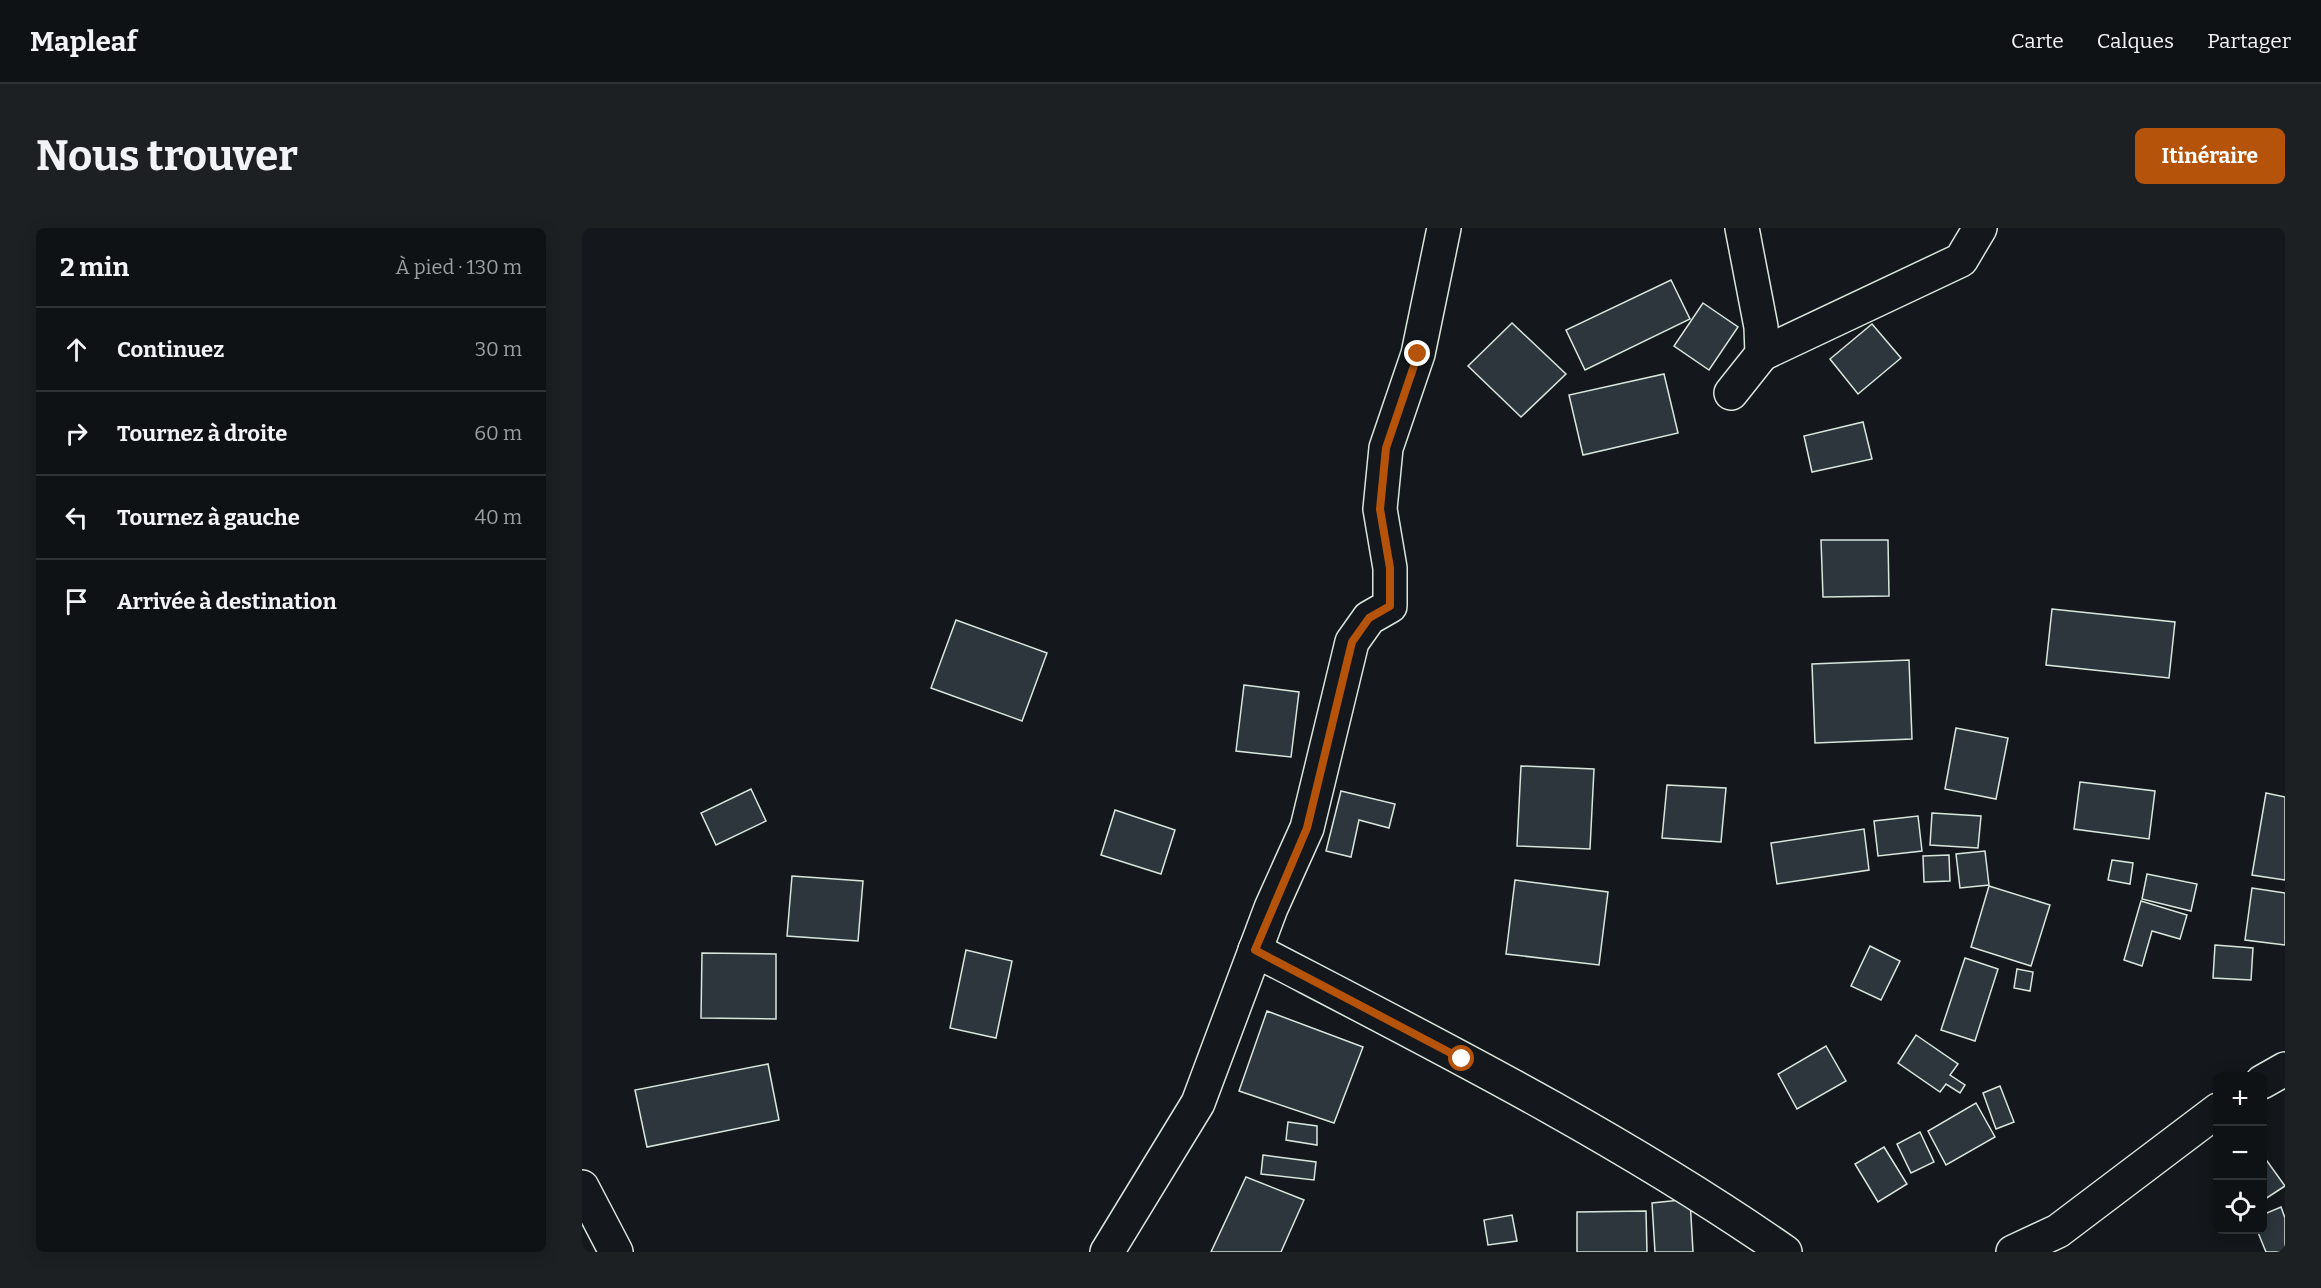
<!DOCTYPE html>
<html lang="fr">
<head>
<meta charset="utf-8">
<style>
  :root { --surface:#0f1215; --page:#1d2022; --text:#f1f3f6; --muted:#9b9ea0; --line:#2f3234; --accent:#b45309 }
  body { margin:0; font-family:Bitter,serif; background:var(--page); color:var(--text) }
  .controls { position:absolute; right:18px; bottom:18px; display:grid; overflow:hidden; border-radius:9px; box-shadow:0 3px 15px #0003 }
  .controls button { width:54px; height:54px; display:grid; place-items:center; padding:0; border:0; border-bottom:2px solid var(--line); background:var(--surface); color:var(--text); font:30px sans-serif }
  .stop { position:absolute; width:18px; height:18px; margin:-14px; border:4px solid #b45309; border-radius:50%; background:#fff }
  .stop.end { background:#b45309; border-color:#fff; box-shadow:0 2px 6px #0008 }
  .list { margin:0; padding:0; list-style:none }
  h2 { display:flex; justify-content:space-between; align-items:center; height:78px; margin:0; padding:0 24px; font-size:26px }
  h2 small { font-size:20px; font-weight:400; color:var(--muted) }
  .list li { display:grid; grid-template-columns:39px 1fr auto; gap:18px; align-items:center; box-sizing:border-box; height:84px; padding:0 24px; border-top:2px solid var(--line) }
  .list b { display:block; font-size:22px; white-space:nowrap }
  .list em { font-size:20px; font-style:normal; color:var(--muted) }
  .icon { flex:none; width:33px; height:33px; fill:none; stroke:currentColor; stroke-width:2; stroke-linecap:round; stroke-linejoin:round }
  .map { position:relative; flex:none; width:1703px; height:1024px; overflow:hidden; border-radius:9px }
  header { display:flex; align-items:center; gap:36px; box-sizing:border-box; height:84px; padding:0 30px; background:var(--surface); border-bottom:2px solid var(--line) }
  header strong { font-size:28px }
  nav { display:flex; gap:33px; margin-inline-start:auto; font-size:21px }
  .intro { display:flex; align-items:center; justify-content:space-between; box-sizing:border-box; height:144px; padding:0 36px }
  h1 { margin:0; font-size:42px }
  .button { padding:15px 27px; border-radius:9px; background:var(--accent); color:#fff; font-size:21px; font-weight:700 }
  main { display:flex; gap:36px; padding:0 36px }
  aside { flex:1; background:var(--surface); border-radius:9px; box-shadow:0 3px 15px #0003 }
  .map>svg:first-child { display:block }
</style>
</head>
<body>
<header>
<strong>Mapleaf</strong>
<nav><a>Carte</a><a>Calques</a><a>Partager</a></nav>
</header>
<div class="intro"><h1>Nous trouver</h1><a class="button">Itinéraire</a></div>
<main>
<aside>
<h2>2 min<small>À pied · 130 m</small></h2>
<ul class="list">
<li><svg class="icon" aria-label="ahead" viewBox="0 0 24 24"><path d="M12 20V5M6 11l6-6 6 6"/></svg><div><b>Continuez</b></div><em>30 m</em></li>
<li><svg class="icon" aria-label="right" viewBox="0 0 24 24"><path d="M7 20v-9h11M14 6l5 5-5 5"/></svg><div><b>Tournez à droite</b></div><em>60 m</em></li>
<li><svg class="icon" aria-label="left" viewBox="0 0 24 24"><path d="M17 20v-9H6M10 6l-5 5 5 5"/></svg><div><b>Tournez à gauche</b></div><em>40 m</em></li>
<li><svg class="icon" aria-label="arrive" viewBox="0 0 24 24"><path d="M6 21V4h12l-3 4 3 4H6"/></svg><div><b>Arrivée à destination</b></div></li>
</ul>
</aside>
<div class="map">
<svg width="1703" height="1024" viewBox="0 0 1703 1024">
  <rect width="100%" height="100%" fill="#14181c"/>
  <!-- building -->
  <g fill="#2c363c" stroke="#d8e6dc" stroke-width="1.5">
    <polygon points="1089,52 1108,91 1003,142 984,102"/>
    <polygon points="1121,75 1156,99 1127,142 1092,118"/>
    <polygon points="930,95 984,146 939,189 886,138"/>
    <polygon points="1290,96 1319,130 1276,166 1248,131"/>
    <polygon points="1082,146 1096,205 1001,227 987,167"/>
    <polygon points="1281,194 1290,231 1230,244 1222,208"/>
    <polygon points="1239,312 1306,312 1307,368 1241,369"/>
    <polygon points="1470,381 1593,394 1587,450 1464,437"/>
    <polygon points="374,392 465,425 440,493 349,460"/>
    <polygon points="1327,432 1330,511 1233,515 1230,436"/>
    <polygon points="662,457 717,464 709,529 654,523"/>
    <polygon points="1374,500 1426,510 1414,571 1363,561"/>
    <polygon points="939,538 1012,541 1008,621 935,618"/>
    <polygon points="1498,554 1573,563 1567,611 1492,601"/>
    <polygon points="1085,557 1144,560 1139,614 1080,610"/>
    <polygon points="169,561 184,593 134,617 119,585"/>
    <polygon points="759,563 813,576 807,600 777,592 769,629 744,623"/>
    <polygon points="1684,565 1703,569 1703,652 1670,647"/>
    <polygon points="533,582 593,602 579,646 519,627"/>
    <polygon points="1350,585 1399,588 1396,620 1348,617"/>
    <polygon points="1336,588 1340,623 1296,628 1292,593"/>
    <polygon points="1282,601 1287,642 1195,656 1189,615"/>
    <polygon points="1403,623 1407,657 1378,660 1374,626"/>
    <polygon points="1367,627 1368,653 1342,654 1341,628"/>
    <polygon points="1530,632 1551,635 1548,656 1526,652"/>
    <polygon points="1565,646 1615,656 1609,683 1560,671"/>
    <polygon points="210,648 281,653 276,713 205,708"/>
    <polygon points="933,652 1026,664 1017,737 924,726"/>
    <polygon points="1407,658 1468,677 1449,738 1389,719"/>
    <polygon points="1670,660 1703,665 1703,717 1663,712"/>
    <polygon points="1559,673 1605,687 1598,711 1570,703 1560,738 1542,732"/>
    <polygon points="1633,717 1671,720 1669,752 1631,750"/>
    <polygon points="1288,718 1318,733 1299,772 1269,758"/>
    <polygon points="384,722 430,733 414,810 368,800"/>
    <polygon points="120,725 194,726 194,791 119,790"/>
    <polygon points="1383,730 1416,741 1393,813 1359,802"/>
    <polygon points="1435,741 1451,744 1448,763 1432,760"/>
    <polygon points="685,783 781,819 752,895 657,863"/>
    <polygon points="1334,807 1376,836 1368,847 1383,857 1378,865 1364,856 1358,864 1316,835"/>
    <polygon points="1244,818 1264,853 1215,881 1196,846"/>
    <polygon points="186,836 197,892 65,919 53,862"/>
    <polygon points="1418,858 1432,894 1414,901 1401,865"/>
    <polygon points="1394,875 1413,909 1364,937 1346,903"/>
    <polygon points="706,894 735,898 735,917 704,912"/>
    <polygon points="1338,904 1352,934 1329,945 1315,916"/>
    <polygon points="1302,919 1325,956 1296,974 1273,936"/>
    <polygon points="1680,926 1703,958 1680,973"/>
    <polygon points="681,927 734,934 732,952 679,946"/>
    <polygon points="664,949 722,972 699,1024 629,1024"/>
    <polygon points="1108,971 1111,1024 1073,1024 1070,975"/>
    <polygon points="1699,979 1703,990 1703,1024 1684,1024 1675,1002 1680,1002 1680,987"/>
    <polygon points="1064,983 1065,1024 995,1024 995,984"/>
    <polygon points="930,987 935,1013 906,1017 902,992"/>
  </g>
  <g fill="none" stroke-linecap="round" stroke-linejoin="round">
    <defs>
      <g id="minor">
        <polyline points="1180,126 1379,32 1398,0"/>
        <polyline points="1149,165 1180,126 1179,99 1160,0"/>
        <path d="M673 722C853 816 1036 908 1203 1024"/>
        <polyline points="1680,854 1703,841"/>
        <polyline points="0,959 34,1024"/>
        <polyline points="525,1024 616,875 689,680 725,600 770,414 787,390 808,378 808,340 798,281 804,220 836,126 862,0"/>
        <polyline points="1431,1024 1476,1003 1636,882"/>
      </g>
    </defs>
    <!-- minor casing -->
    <use href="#minor" stroke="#d8e6dc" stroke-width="36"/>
    <!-- minor -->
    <use href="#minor" stroke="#14181c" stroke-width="33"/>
  </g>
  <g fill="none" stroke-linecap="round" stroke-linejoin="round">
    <!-- route -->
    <polyline stroke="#b45309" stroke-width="8" points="836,126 804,220 798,281 808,340 808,378 787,390 770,414 725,600 673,722 880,831"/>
  </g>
</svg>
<div class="controls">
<button>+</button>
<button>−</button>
<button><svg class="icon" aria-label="locate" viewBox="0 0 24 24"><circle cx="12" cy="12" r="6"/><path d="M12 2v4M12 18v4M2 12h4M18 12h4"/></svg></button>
</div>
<div class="stop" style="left:880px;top:831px"></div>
<div class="stop end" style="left:836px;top:126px"></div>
</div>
</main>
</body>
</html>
